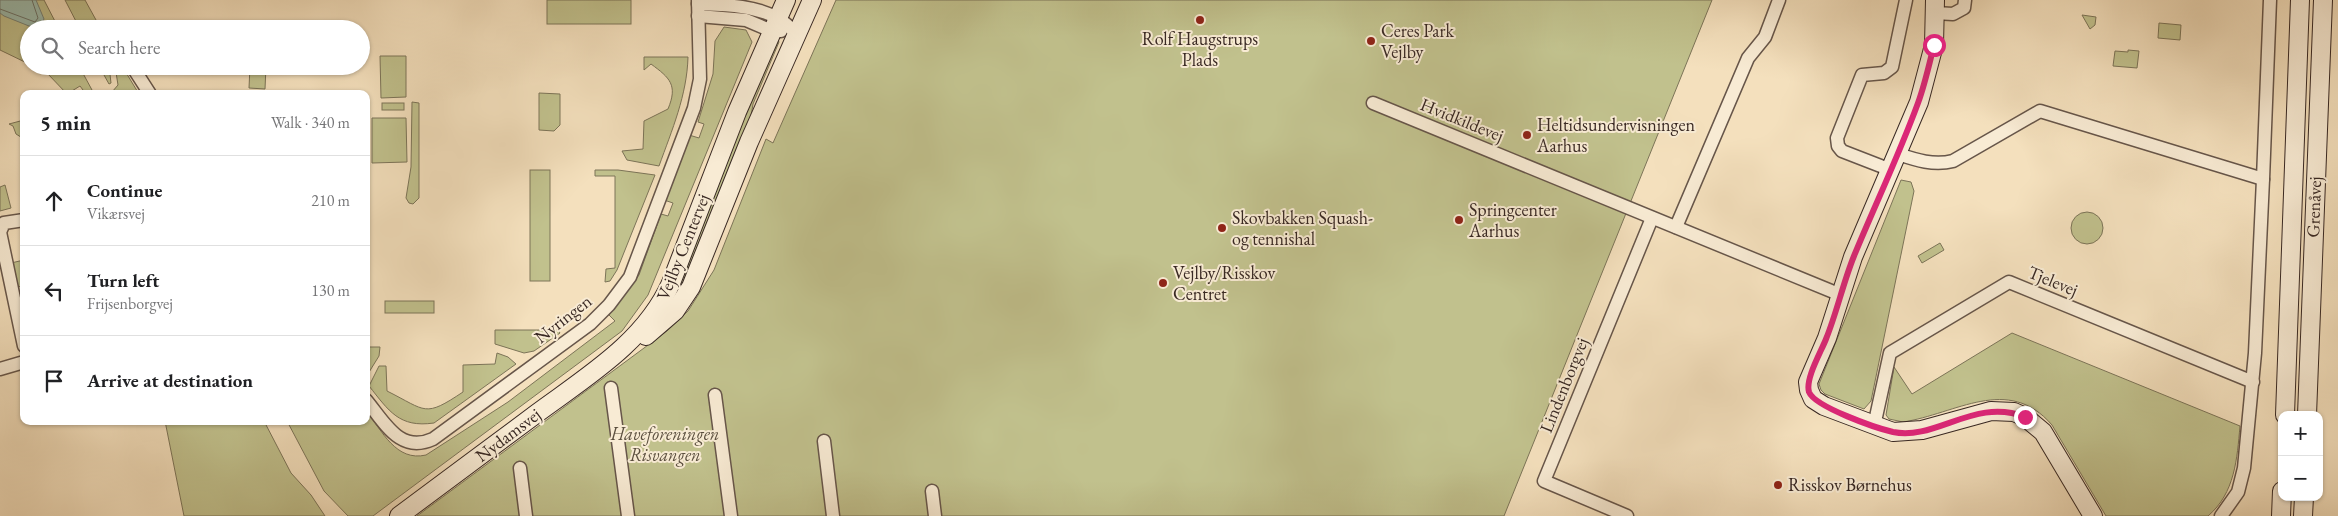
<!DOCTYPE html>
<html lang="en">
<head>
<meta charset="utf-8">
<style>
  :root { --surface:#fff; --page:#f6f6f6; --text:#202124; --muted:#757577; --line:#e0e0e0 }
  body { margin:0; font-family:"EB Garamond",serif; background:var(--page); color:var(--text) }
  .controls { position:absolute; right:15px; bottom:15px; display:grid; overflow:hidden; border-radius:10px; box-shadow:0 1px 4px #0004 }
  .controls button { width:45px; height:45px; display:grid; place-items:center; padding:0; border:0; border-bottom:1px solid var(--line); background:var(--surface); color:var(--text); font:25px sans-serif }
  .stop { position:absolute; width:15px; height:15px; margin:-11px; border:4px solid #db2777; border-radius:50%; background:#fff }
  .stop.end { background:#db2777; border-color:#fff; box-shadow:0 1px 5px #0008 }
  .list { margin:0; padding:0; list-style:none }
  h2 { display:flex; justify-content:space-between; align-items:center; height:65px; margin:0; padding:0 20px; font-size:21px }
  h2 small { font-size:16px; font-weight:400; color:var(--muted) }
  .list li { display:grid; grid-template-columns:32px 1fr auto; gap:15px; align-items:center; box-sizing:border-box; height:90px; padding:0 20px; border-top:1px solid var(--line) }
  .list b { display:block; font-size:19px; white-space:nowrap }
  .list p { margin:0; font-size:16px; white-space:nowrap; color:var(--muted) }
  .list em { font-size:16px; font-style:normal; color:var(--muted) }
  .icon { flex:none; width:28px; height:28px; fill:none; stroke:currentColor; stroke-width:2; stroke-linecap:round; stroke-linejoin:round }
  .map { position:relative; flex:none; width:2338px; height:516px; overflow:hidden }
  .search { position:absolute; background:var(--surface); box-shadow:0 1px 4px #0004; left:20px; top:20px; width:350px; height:55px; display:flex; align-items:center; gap:12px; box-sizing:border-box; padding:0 18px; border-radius:28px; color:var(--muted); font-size:19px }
  .panel { position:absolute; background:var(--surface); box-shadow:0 1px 4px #0004; left:20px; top:90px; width:350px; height:335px; border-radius:10px }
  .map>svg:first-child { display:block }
</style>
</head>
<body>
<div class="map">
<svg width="2338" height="516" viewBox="0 0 2338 516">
  <rect width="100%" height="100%" fill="#f4e0bd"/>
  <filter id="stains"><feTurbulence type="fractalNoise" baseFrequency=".004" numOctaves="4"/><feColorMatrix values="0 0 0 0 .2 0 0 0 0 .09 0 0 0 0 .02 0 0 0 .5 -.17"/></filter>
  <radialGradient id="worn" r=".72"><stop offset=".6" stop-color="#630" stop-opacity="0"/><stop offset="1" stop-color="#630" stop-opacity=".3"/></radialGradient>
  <!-- green -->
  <g fill="#c1c18d" stroke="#7c7458">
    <polygon points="0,0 44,0 59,29 29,29 29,64 0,50"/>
    <polygon points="65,0 85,0 101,29 80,29"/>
    <rect x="547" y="0" width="84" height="24"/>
    <polygon points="836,0 1712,0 1504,516 417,516 667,331 688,311 714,270 766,139 773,143"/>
    <polygon points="2082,15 2096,17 2095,25 2090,29"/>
    <polygon points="2159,23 2181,25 2180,40 2158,38"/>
    <path d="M724 27 746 30 752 42 648 295 622 331 373 516H348L324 491 287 421H366V410C382 431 396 462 426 455L508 402 615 321 609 315 639 275 661 214 668 216 673 203 664 200 689 135 699 138 704 124 698 122 713 74 715 41Z"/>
    <polygon points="778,40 779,42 753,104 750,122 681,294 651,322"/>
    <polygon points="2128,50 2139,51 2137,68 2113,66 2115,51 2128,52"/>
    <polygon points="380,56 406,56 406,97 381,98"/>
    <path d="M644 57H688C687 95 672 130 659 166L627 160 622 151 643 149 644 121 668 109C678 85 670 78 651 64L644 70Z"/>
    <polygon points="33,66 79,66 92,90 86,94 80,86 67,94 47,73"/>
    <polygon points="99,66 109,66 111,83 109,84"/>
    <polygon points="115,66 122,66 139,94 113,94 112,92 118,85"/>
    <polygon points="250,66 266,66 265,89 249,88"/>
    <polygon points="539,93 560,94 560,125 554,131 539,130"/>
    <polygon points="412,102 419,103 419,198 413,204 409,203 406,198 411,167"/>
    <rect x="382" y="103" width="22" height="7"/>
    <polygon points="372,118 406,118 407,162 372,163"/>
    <polygon points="24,120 24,139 16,134 13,126 9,124"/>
    <rect x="530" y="170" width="20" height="111"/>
    <polygon points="595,170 618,170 655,175 617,270 610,281 605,282 606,269 615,268 615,176 595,176"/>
    <polygon points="1901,180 1911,182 1914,191 1871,401 1864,409 1825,394 1821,390 1819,384"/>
    <polygon points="5,185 11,208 0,211 0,187"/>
    <circle cx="2087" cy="228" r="16"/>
    <polygon points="1940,243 1944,250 1922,263 1918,256"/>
    <polygon points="24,260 24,286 16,287 11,263"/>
    <rect x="385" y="301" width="49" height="12"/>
    <polygon points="495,330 558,330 560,333 534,351 524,353 495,344"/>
    <path d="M2012 333 2240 426C2237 459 2235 493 2208 516H2106L2052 425C2008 374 1956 414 1903 422L1889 419 1886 415 1894 367 1912 394Z"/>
    <polygon points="366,347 380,347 379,356 366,377"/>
    <path d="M497 353 508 357 516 364 434 423C399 428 389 411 369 386L379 366H386L387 391C427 411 424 418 463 392V365L495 364Z"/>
    <polygon points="165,421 264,421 291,473 311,495 325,516 184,516"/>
  </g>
  <!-- water -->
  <polygon fill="#9cbdb0" stroke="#748178" points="0,0 36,0 44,19 41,25 34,28 4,16 0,13"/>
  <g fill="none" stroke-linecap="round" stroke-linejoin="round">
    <!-- shore -->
    <polyline stroke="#6a726a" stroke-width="1" points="0,9 35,22 38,18 32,0"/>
    <defs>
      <g id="street">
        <path d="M698 4C724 5 754 5 777 18 784 21 790 28 796 33"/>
        <polyline points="1935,13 1953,14 1964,8 1965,0"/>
        <polyline points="698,16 746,20 772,31 781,31"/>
        <polyline points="132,66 150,94"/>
        <polyline points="1373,103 1841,295"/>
        <path d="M1898 154C1916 160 1934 166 1953 161L2040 111 2263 179 2270 0"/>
        <polyline points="1891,170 1842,151 1838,146 1837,138 1862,75 1884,73 1892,67 1906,0"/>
        <polyline points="24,220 4,223 0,232 24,346"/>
        <polyline points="1676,227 1748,58 1765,37 1779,0"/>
        <polyline points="0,369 24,362"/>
        <polyline points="611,388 628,516"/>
        <polyline points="715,395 731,516"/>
        <path d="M366 400C385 423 400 454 433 439L590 324 609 305 630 277 694 108 700 79 698 0"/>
        <polyline points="1874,426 1890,353 2009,282 2253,382"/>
        <polyline points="824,441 833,516"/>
        <polyline points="520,468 526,516"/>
        <polyline points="932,491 935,516"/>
        <polyline points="1627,516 1544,481 1652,218"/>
        <polyline points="2221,516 2238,492 2244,468 2255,353 2263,179"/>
      </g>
      <g id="secondary">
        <polyline points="1935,0 1934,45 1919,102 1853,257 1827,338 1808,382 1809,390 1813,399 1824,406 1893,432 1922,430 1991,411 2014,412 2025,417 2043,432 2093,516"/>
        <polyline points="646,336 675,311 691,287 749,142 812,0"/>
        <polyline points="2285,415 2300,0"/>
        <polyline points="2307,415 2323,0"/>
        <path d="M399 516C445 482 490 448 536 414 586 377 645 342 671 283L737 112 786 0"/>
        <polyline points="2281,516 2282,491"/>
        <polyline points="2303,516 2304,497"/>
      </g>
    </defs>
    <!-- street casing -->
    <use href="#street" stroke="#67564a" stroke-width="15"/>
    <!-- secondary casing -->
    <use href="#secondary" stroke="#382823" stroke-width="20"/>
    <!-- street -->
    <use href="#street" stroke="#f8ebd4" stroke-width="12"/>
    <!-- secondary -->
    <use href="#secondary" stroke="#f8ebd4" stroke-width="18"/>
  </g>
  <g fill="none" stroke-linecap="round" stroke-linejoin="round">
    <!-- route -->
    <path stroke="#db2777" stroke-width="6" d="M1934 45C1929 65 1925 84 1918 103 1899 155 1875 205 1854 256 1843 283 1837 312 1826 339 1821 352 1805 379 1809 392 1815 407 1876 428 1893 432 1936 441 1975 397 2025 417"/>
  </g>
  <!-- markers -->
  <g fill="#8f2418" stroke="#f8ebd4" stroke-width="2">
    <circle cx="1200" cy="20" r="5"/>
    <circle cx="1371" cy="41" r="5"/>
    <circle cx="1527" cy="135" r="5"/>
    <circle cx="1459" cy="220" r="5"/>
    <circle cx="1222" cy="228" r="5"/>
    <circle cx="1163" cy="283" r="5"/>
    <circle cx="1778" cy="485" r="5"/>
  </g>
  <g text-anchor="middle" stroke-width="4" stroke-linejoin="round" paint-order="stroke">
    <!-- poi labels -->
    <g font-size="18" fill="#382823" stroke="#f8ebd4" text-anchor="start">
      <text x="1381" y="37">Ceres Park<tspan x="1381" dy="21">Vejlby</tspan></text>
      <text x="1200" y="45" text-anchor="middle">Rolf Haugstrups<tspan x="1200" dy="21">Plads</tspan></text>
      <text x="1537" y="131">Heltidsundervisningen<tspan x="1537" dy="21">Aarhus</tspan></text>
      <text x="1469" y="216">Springcenter<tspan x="1469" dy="21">Aarhus</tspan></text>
      <text x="1232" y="224">Skovbakken Squash-<tspan x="1232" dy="21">og tennishal</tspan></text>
      <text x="1173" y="279">Vejlby/Risskov<tspan x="1173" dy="21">Centret</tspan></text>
      <text x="1788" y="491">Risskov Børnehus</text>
    </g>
    <!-- street labels -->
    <g font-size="18" fill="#382823" stroke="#f8ebd4">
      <text transform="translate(1462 120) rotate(22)" y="6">Hvidkildevej</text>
      <text transform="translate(2314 207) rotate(-88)" y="6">Grenåvej</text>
      <text transform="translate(683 247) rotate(-68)" y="6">Vejlby Centervej</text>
      <text transform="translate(2053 281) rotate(22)" y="6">Tjelevej</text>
      <text transform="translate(563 319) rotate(-38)" y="6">Nyringen</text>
      <text transform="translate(1564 385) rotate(-68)" y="6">Lindenborgvej</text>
      <text transform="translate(508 435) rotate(-37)" y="6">Nydamsvej</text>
    </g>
    <!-- park labels -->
    <g font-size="18" font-style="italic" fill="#5a4e3e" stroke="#f8ebd4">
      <text x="665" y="440">Haveforeningen<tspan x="665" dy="21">Risvangen</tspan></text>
    </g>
  </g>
  <rect width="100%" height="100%" filter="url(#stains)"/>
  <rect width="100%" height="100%" fill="url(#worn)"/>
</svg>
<div class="controls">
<button>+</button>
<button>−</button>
</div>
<div class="stop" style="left:1934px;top:45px"></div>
<div class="stop end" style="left:2025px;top:417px"></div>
<div class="search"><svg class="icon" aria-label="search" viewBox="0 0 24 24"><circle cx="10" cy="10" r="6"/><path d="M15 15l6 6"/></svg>Search here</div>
<section class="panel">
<h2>5 min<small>Walk · 340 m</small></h2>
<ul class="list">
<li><svg class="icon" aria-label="ahead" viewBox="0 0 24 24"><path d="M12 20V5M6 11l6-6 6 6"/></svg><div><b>Continue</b><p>Vikærsvej</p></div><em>210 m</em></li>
<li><svg class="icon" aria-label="left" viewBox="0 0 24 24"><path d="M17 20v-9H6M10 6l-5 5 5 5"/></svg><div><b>Turn left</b><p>Frijsenborgvej</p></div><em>130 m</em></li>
<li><svg class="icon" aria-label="arrive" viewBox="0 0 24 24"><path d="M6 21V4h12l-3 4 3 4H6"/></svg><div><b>Arrive at destination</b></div></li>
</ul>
</section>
</div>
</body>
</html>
